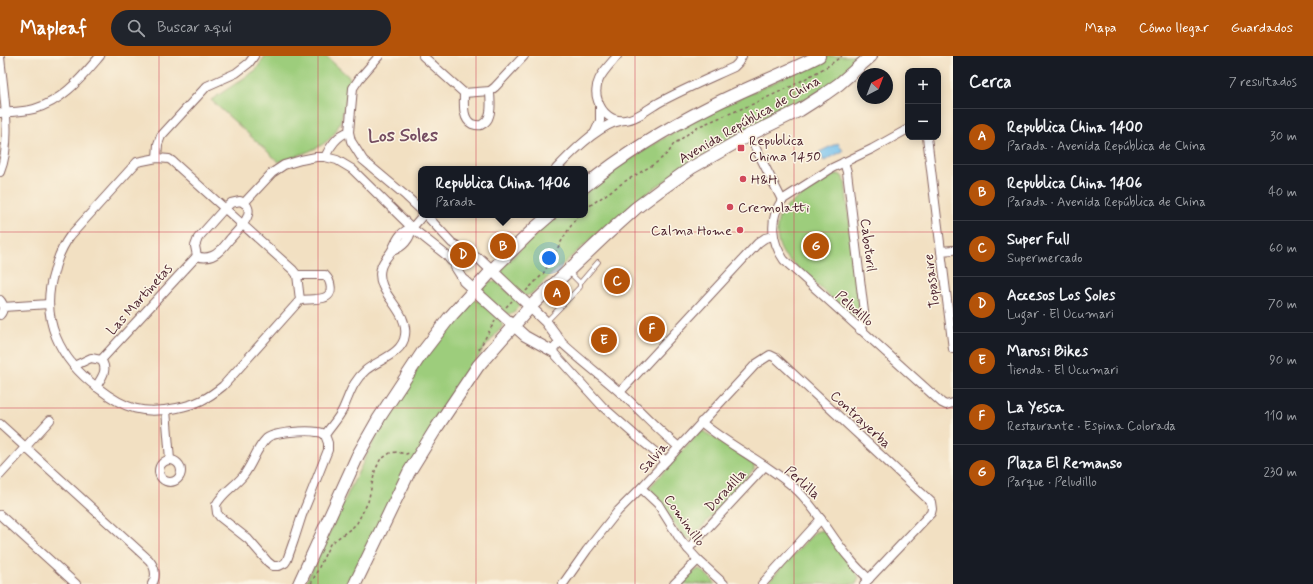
<!DOCTYPE html>
<html lang="es">
<head>
<meta charset="utf-8">
<style>
  :root { --surface:#171b24; --page:#20242c; --text:#f1f3f6; --muted:#9ea1a6; --line:#363941; --accent:#b45309 }
  body { margin:0; font-family:Mynerve,sans-serif; background:var(--page); color:var(--text) }
  .controls { position:absolute; right:12px; top:12px; display:grid; overflow:hidden; border-radius:8px; box-shadow:0 2px 10px #0003 }
  .controls button { width:36px; height:36px; display:grid; place-items:center; padding:0; border:0; border-bottom:1px solid var(--line); background:var(--surface); color:var(--text); font:20px sans-serif }
  .compass { position:absolute; left:857px; top:12px; width:36px; height:36px; border-radius:50%; background:var(--surface); box-shadow:0 2px 10px #0003; rotate:42deg }
  .you { position:absolute; left:549px; top:202px; width:14px; height:14px; margin:-10px; border:3px solid #fff; border-radius:50%; background:#1a73e8; box-shadow:0 0 0 6px #1a73e833 }
  .badge { display:grid; place-items:center; width:26px; height:26px; border-radius:50%; background:var(--accent); color:#fff; font-size:13px; font-weight:700 }
  .pin { position:absolute; translate:-50% -50%; border:2px solid #fff; box-shadow:0 1px 4px #0006 }
  .popup { position:absolute; left:418px; top:110px; width:170px; height:52px; box-sizing:border-box; display:grid; place-content:center; border-radius:8px; background:var(--surface); filter:drop-shadow(0 1px 3px #0005); font-size:13px; white-space:nowrap; color:var(--muted) }
  .popup b { font-size:15px; color:var(--text) }
  .popup::after { content:''; position:absolute; left:50%; top:100%; margin-left:-8px; border:8px solid transparent; border-top-color:var(--surface) }
  .list { margin:0; padding:0; list-style:none }
  h2 { display:flex; justify-content:space-between; align-items:center; height:52px; margin:0; padding:0 16px; font-size:17px }
  h2 small { font-size:13px; font-weight:400; color:var(--muted) }
  .list li { display:grid; grid-template-columns:26px 1fr auto; gap:12px; align-items:center; box-sizing:border-box; height:56px; padding:0 16px; border-top:1px solid var(--line) }
  .list b { display:block; font-size:15px; white-space:nowrap }
  .list p { margin:0; font-size:13px; white-space:nowrap; color:var(--muted) }
  .list em { font-size:13px; font-style:normal; color:var(--muted) }
  .icon { flex:none; width:22px; height:22px; fill:none; stroke:currentColor; stroke-width:2; stroke-linecap:round; stroke-linejoin:round }
  .map { position:relative; flex:none; width:953px; height:528px; overflow:hidden }
  header { display:flex; align-items:center; gap:24px; box-sizing:border-box; height:56px; padding:0 20px; background:var(--accent); color:#fff }
  header strong { font-size:19px }
  nav { display:flex; gap:22px; margin-inline-start:auto; font-size:14px }
  .search { width:280px; height:36px; background:var(--page); display:flex; align-items:center; gap:10px; box-sizing:border-box; padding:0 14px; border-radius:22px; color:var(--muted); font-size:15px }
  main { display:flex }
  aside { flex:1; background:var(--surface) }
  .map>svg:first-child { display:block }
</style>
</head>
<body>
<header>
<strong>Mapleaf</strong>
<div class="search"><svg class="icon" aria-label="search" viewBox="0 0 24 24"><circle cx="10" cy="10" r="6"/><path d="M15 15l6 6"/></svg>Buscar aquí</div>
<nav><a>Mapa</a><a>Cómo llegar</a><a>Guardados</a></nav>
</header>
<main>
<div class="map">
<svg width="953" height="528" viewBox="0 0 953 528">
  <rect width="100%" height="100%" fill="#fcf5e5"/>
  <filter id="ink" filterUnits="userSpaceOnUse"><feTurbulence type="fractalNoise" baseFrequency=".025" numOctaves="2"/><feDisplacementMap in="SourceGraphic" scale="8" xChannelSelector="R" yChannelSelector="G"/><feConvolveMatrix kernelMatrix="1 2 1 2 8 2 1 2 1" color-interpolation-filters="sRGB"/></filter>
  <filter id="wash" filterUnits="userSpaceOnUse"><feTurbulence type="fractalNoise" baseFrequency=".012" numOctaves="4" result="noise"/><feDisplacementMap in="SourceGraphic" scale="16" xChannelSelector="R" yChannelSelector="G"/><feGaussianBlur stdDeviation="0.9" result="paint"/><feColorMatrix in="noise" values="0 0 0 0 0 0 0 0 0 0 0 0 0 0 0 0 0 1.4 0 .05"/><feComposite in="paint" operator="in"/></filter>
  <g filter="url(#wash)">
    <rect width="100%" height="100%" fill="#f2e0c2"/>
    <!-- green -->
    <g fill="#9dcd7b" stroke="#747653">
      <path d="M265 0H326L350 22C347 38 343 65 334 78 322 94 297 99 279 106L211 44 256 14Z"/>
      <polygon points="826,0 861,0 843,18 822,34 732,82 654,132 597,178 546,223 533,237 526,240 522,238 502,218 502,212 555,159 585,159 585,135 601,122 691,65 811,9"/>
      <path d="M839 118 842 120 845 125 860 256 858 259 853 262 785 200C777 190 774 172 780 159 788 145 821 128 835 119Z"/>
      <polygon points="490,225 497,226 518,245 519,250 512,258 507,258 484,238 483,232"/>
      <polygon points="475,244 479,245 502,266 502,271 482,295 471,313 349,528 305,528 349,435 377,378 411,324 422,303 471,245"/>
      <polygon points="703,375 752,405 754,407 754,413 692,482 688,483 683,480 649,432 700,376"/>
      <polygon points="822,474 825,476 855,514 859,522 856,528 766,528 815,476"/>
      <polygon points="699,513 702,514 716,528 682,528 692,517"/>
    </g>
    <!-- water -->
    <polygon fill="#74c1ee" stroke="#5f708c" points="838,87 843,95 824,105 819,96"/>
  </g>
  <g filter="url(#ink)">
    <g fill="none" stroke-linecap="round" stroke-linejoin="round">
      <defs>
        <g id="service">
          <polyline points="580,227 598,206"/>
          <polyline points="546,266 580,231 580,227 568,215"/>
        </g>
        <g id="minor">
          <polyline points="379,0 359,23 353,32 349,76 351,85 363,104 406,140 421,154"/>
          <polyline points="423,0 464,37"/>
          <path d="M617 0C606 13 591 26 598 45 602 57 612 66 625 64 637 63 649 52 660 46 684 33 710 22 734 11L738 7 742 0"/>
          <path d="M0 1C3 34 13 85 0 116"/>
          <path d="M464 37C464 47 462 63 472 68 475 69 478 70 481 69 485 67 488 64 489 60 492 52 490 43 490 35"/>
          <polyline points="464,37 490,35 495,31 524,0"/>
          <path d="M0 57C11 56 23 56 34 53 63 45 81 22 100 0"/>
          <path d="M908 73 872 93 832 112 782 144C769 163 771 185 784 204L942 347 946 349 953 347"/>
          <polyline points="595,76 600,65 600,51"/>
          <polyline points="749,79 782,144"/>
          <polyline points="927,81 953,293"/>
          <path d="M325 101C329 92 338 78 349 76"/>
          <path d="M157 102 169 103 172 105 293 214 297 219 300 244 223 330C207 343 197 348 177 352 143 359 125 353 98 332 60 304 39 263 54 216 57 203 62 191 70 180L137 106Z"/>
          <polyline points="157,102 158,88 161,80 207,30 236,17 249,7 254,0"/>
          <polyline points="844,106 847,116 864,256 864,263 860,274"/>
          <path d="M556 113C571 97 598 69 620 65"/>
          <path d="M240 145C261 153 238 174 230 183 225 189 220 197 212 200 207 202 202 202 197 200L195 190 198 182 224 153 231 147Z"/>
          <polyline points="244,147 272,117 284,109 301,104 316,101 325,101 337,104 352,113 412,172 446,199 451,205"/>
          <polyline points="426,159 452,187 463,193"/>
          <polyline points="412,172 423,159"/>
          <polyline points="941,195 953,194"/>
          <polyline points="468,196 481,204"/>
          <polyline points="455,211 464,225"/>
          <path d="M297 219H325C331 225 335 239 323 242 315 244 307 243 300 244"/>
          <path d="M0 244C4 248 4 254 0 259"/>
          <polyline points="3,251 49,248"/>
          <polyline points="101,304 197,200"/>
          <path d="M74 310 91 302 101 304C109 314 101 322 96 331"/>
          <polyline points="620,336 758,187 765,182 773,180"/>
          <polyline points="166,354 170,404"/>
          <path d="M701 366C732 392 769 408 798 435 819 456 831 481 850 503 855 510 862 516 869 523"/>
          <path d="M0 368 149 504C155 511 157 520 152 528"/>
          <path d="M325 379 328 387V394L311 437 302 459 294 484 287 504 285 507 279 510H273L268 506 248 483 220 461 217 457 216 449C222 437 235 430 243 420 252 409 256 393 266 383 272 376 308 374 317 376 320 376 323 377 325 379 331 370 339 362 343 353 350 338 352 326 366 314 378 304 403 298 405 279 409 253 374 237 381 212 383 204 389 200 392 194 397 184 400 175 412 172 410 183 403 191 392 195"/>
          <circle cx="170" cy="415" r="11"/>
          <path d="M666 405 637 381 603 351 552 295 560 285C580 304 602 320 623 339 642 356 659 375 679 391"/>
          <polyline points="0,419 50,364"/>
          <polyline points="641,432 658,448 680,483 688,493 698,504 724,528"/>
          <polyline points="0,459 76,528"/>
          <polyline points="688,493 765,410"/>
          <polyline points="563,528 587,494 618,455 641,432 756,308 770,299 776,302 931,446 932,453 931,457 864,528"/>
          <polyline points="674,528 698,504"/>
          <polyline points="762,528 821,463"/>
        </g>
        <g id="tertiary">
          <polyline points="481,204 546,266 560,285"/>
          <polyline points="464,225 525,280 552,295"/>
        </g>
        <g id="secondary">
          <path d="M585 130C623 99 667 72 711 50 746 32 784 18 819 0"/>
          <polyline points="299,528 358,399 379,362 422,297 449,262 497,209 535,172 550,159"/>
          <polyline points="355,528 409,416 435,374 478,310 530,251 606,179 636,152 660,134 691,112 749,79 800,54 825,38 839,28 871,0"/>
        </g>
      </defs>
      <!-- service casing -->
      <use href="#service" stroke="#856360" stroke-width="5.5"/>
      <!-- minor casing -->
      <use href="#minor" stroke="#856360" stroke-width="10"/>
      <!-- tertiary casing -->
      <use href="#tertiary" stroke="#856360" stroke-width="12"/>
      <!-- secondary casing -->
      <use href="#secondary" stroke="#856360" stroke-width="14"/>
      <!-- path -->
      <g stroke="#856360" stroke-width="1.5" stroke-dasharray="3 3" stroke-linecap="butt">
        <polyline points="585,153 624,126 656,107 669,96 673,89 697,71 753,48 792,30 828,10 842,0"/>
        <polyline points="526,235 543,218 565,179 578,159"/>
        <polyline points="506,251 512,245"/>
        <polyline points="479,293 495,265"/>
        <polyline points="311,528 330,488 353,471 357,467 368,446 375,415 380,404 390,397 397,396 406,398 409,397"/>
      </g>
      <!-- service -->
      <use href="#service" stroke="#fff" stroke-width="4"/>
      <!-- minor -->
      <use href="#minor" stroke="#fff" stroke-width="8"/>
      <!-- tertiary -->
      <use href="#tertiary" stroke="#fff" stroke-width="10"/>
      <!-- secondary -->
      <use href="#secondary" stroke="#fff" stroke-width="12"/>
    </g>
  </g>
  <!-- grid -->
  <path fill="none" stroke="#d1495b" stroke-width="1" stroke-opacity="0.55" d="M159 0V528M318 0V528M476 0V528M635 0V528M794 0V528M0 176H953M0 352H953"/>
  <!-- markers -->
  <g fill="#d1495b" stroke="#fcf5e5" stroke-width="1.5">
    <rect x="737" y="88" width="8" height="8" rx="2"/>
    <circle cx="743" cy="123" r="4"/>
    <circle cx="730" cy="151" r="4"/>
    <circle cx="740" cy="174" r="4"/>
  </g>
  <g text-anchor="middle" stroke-width="3" stroke-linejoin="round" paint-order="stroke">
    <!-- street labels -->
    <g font-size="14" fill="#4a1f2b" stroke="#fcf5e5">
      <text transform="translate(749 63) rotate(-30)" y="5">Avenida República de China</text>
      <text transform="translate(869 189) rotate(83)" y="5">Cabotoril</text>
      <text transform="translate(931 225) rotate(-97)" y="5">Topasaire</text>
      <text transform="translate(139 243) rotate(-48)" y="5">Las Martinetas</text>
      <text transform="translate(855 252) rotate(42)" y="5">Peludillo</text>
      <text transform="translate(861 363) rotate(43)" y="5">Contrayerba</text>
      <text transform="translate(653 401) rotate(-48)" y="5">Salvia</text>
      <text transform="translate(803 426) rotate(42)" y="5">Perlilla</text>
      <text transform="translate(725 434) rotate(-47)" y="5">Doradilla</text>
      <text transform="translate(685 464) rotate(54)" y="5">Cominillo</text>
    </g>
    <!-- poi labels -->
    <g font-size="14" fill="#4a1f2b" stroke="#fcf5e5" text-anchor="start">
      <text x="749" y="89">Republica<tspan x="749" dy="16">China 1450</tspan></text>
      <text x="751" y="128">H&amp;H</text>
      <text x="738" y="156">Cremolatti</text>
      <text x="732" y="179" text-anchor="end">Calma Home</text>
    </g>
    <!-- district labels -->
    <g font-size="18" font-weight="bold" fill="#754d61" stroke="#fcf5e5">
      <text x="403" y="85">Los Soles</text>
    </g>
  </g>
</svg>
<div class="controls">
<button>+</button>
<button>−</button>
</div>
<svg class="compass" viewBox="-18 -18 36 36"><path d="M0-13l5 13h-10z" fill="#e53935"/><path d="M0 13l5-13h-10z" fill="#9ea1a6"/></svg>
<div class="you"></div>
<div class="pin badge" style="left:557px;top:237px">A</div>
<div class="pin badge" style="left:503px;top:190px">B</div>
<div class="popup"><b>Republica China 1406</b>Parada</div>
<div class="pin badge" style="left:617px;top:225px">C</div>
<div class="pin badge" style="left:463px;top:199px">D</div>
<div class="pin badge" style="left:604px;top:284px">E</div>
<div class="pin badge" style="left:652px;top:273px">F</div>
<div class="pin badge" style="left:816px;top:190px">G</div>
</div>
<aside>
<h2>Cerca<small>7 resultados</small></h2>
<ul class="list">
<li><span class="badge">A</span><div><b>Republica China 1400</b><p>Parada · Avenida República de China</p></div><em>30 m</em></li>
<li><span class="badge">B</span><div><b>Republica China 1406</b><p>Parada · Avenida República de China</p></div><em>40 m</em></li>
<li><span class="badge">C</span><div><b>Super Full</b><p>Supermercado</p></div><em>60 m</em></li>
<li><span class="badge">D</span><div><b>Accesos Los Soles</b><p>Lugar · El Ucumari</p></div><em>70 m</em></li>
<li><span class="badge">E</span><div><b>Marosi Bikes</b><p>Tienda · El Ucumari</p></div><em>90 m</em></li>
<li><span class="badge">F</span><div><b>La Yesca</b><p>Restaurante · Espina Colorada</p></div><em>110 m</em></li>
<li><span class="badge">G</span><div><b>Plaza El Remanso</b><p>Parque · Peludillo</p></div><em>230 m</em></li>
</ul>
</aside>
</main>
</body>
</html>
